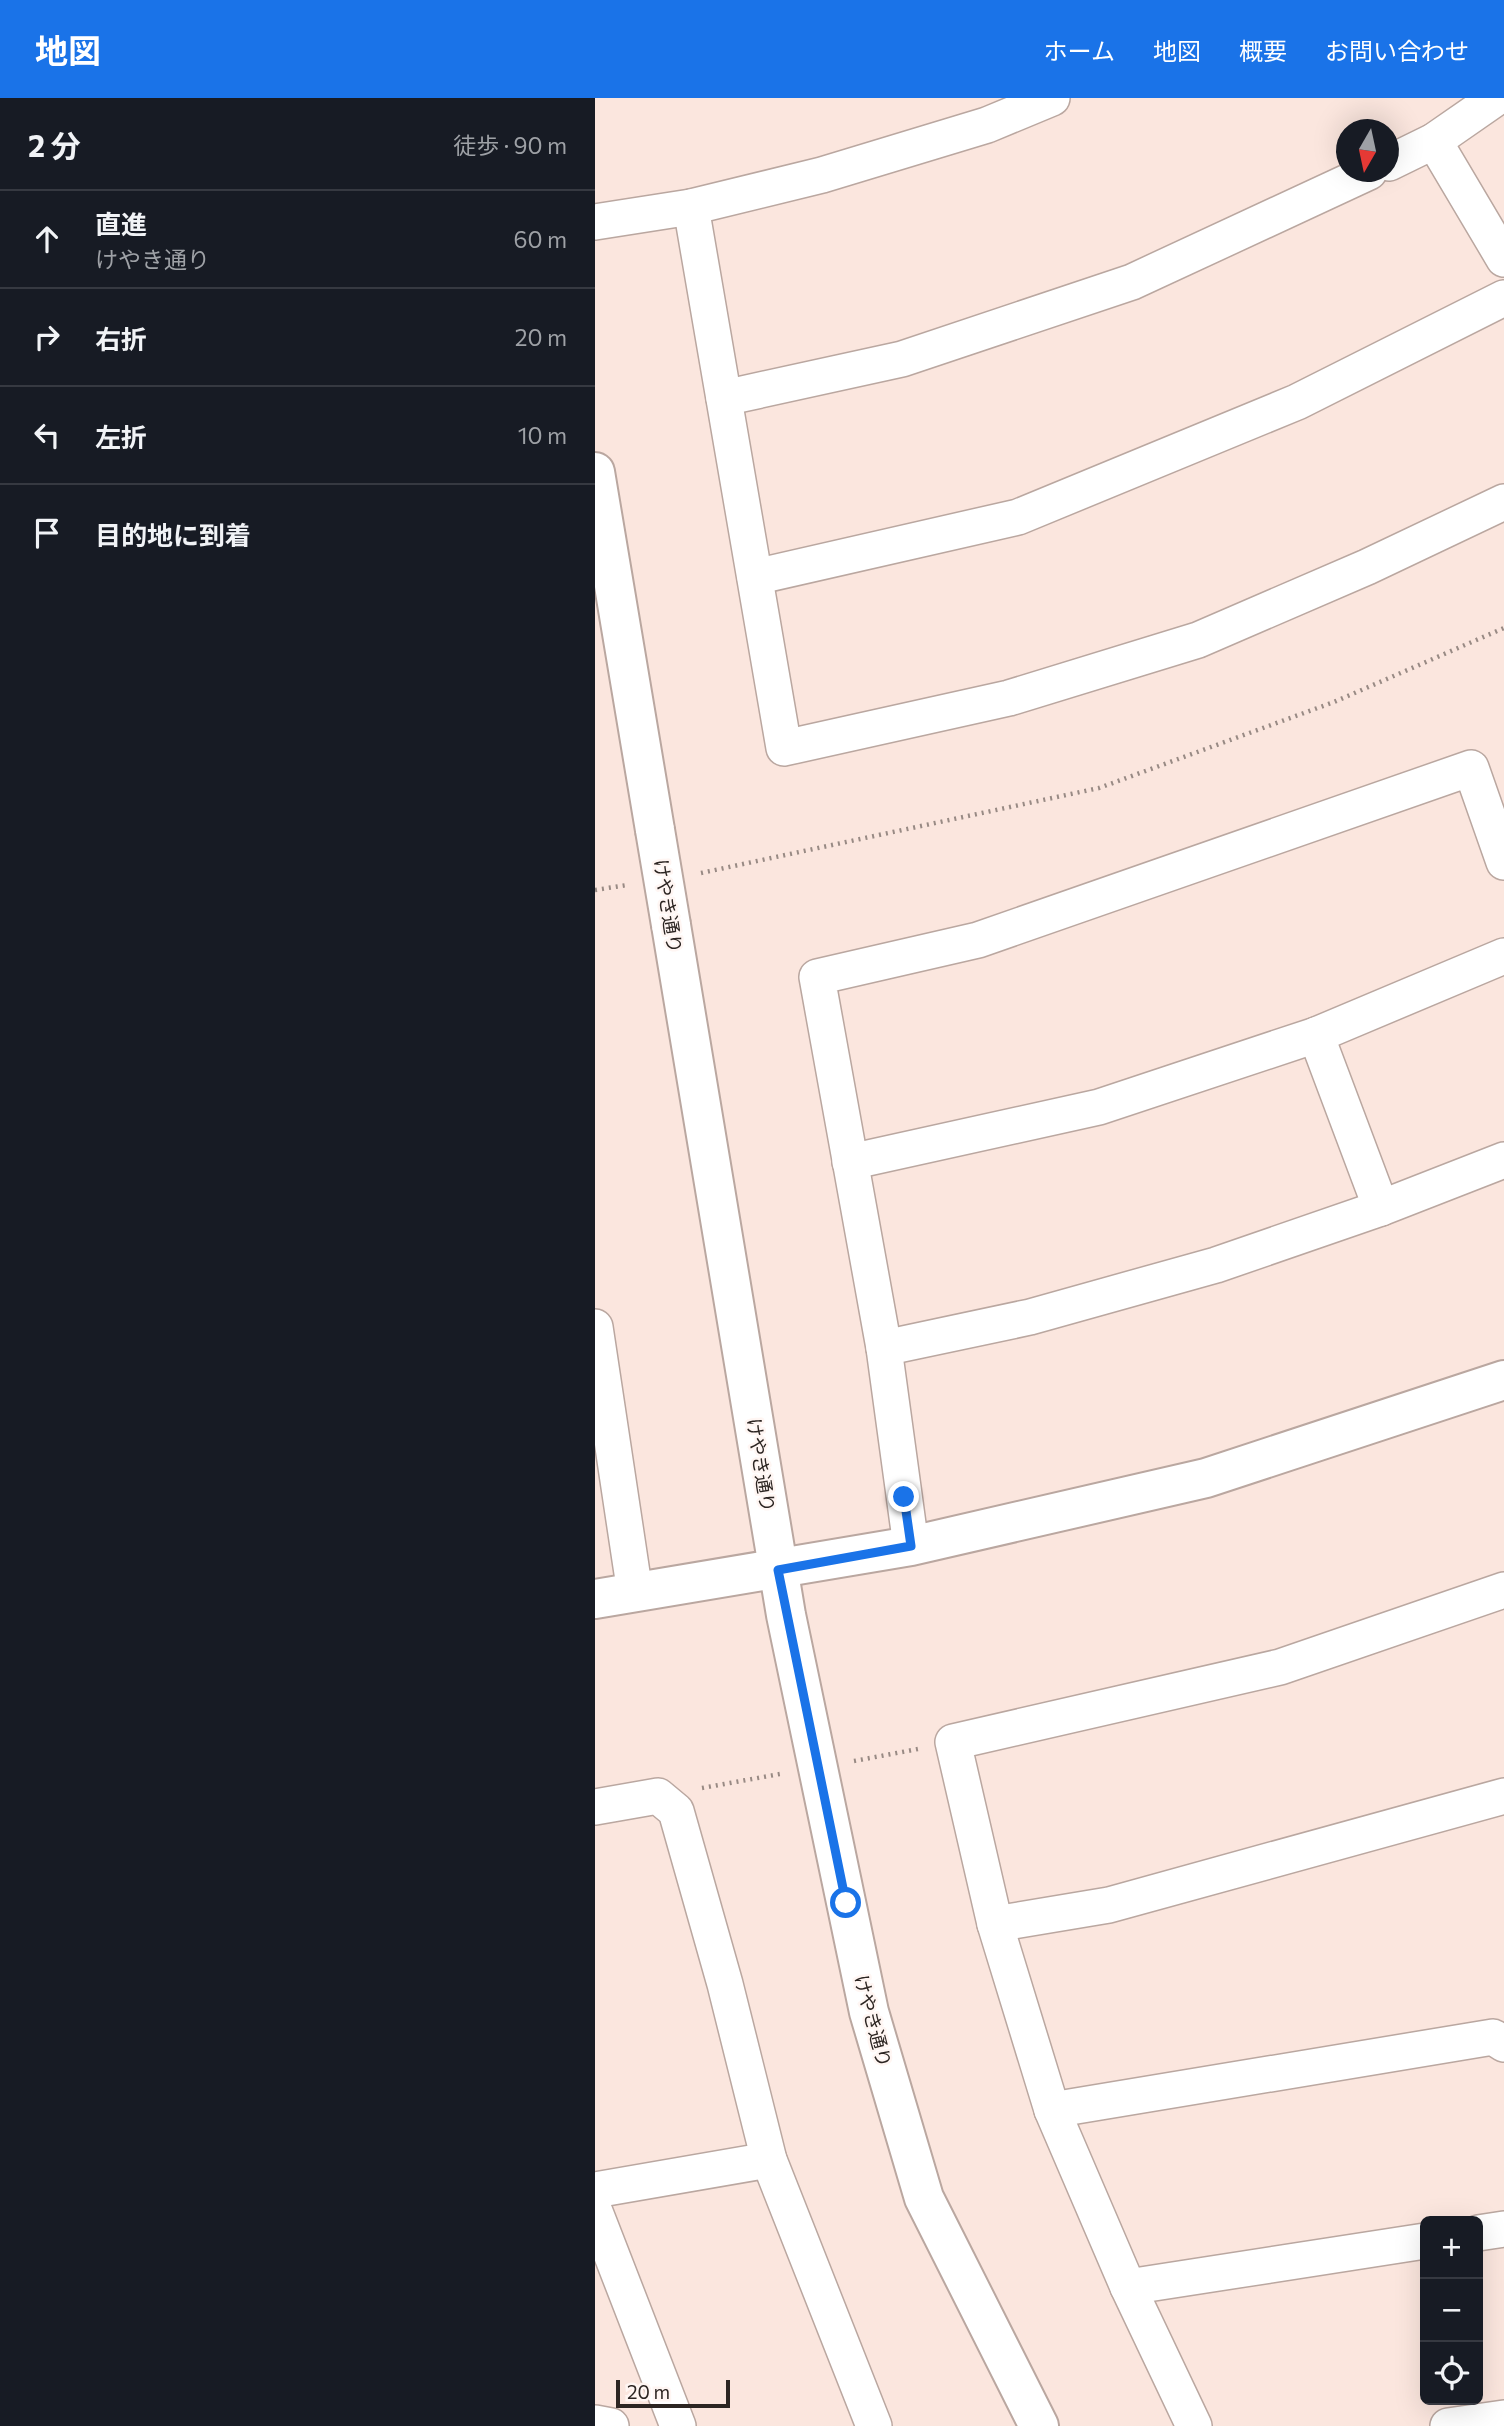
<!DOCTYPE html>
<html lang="ja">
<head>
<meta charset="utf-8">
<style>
  :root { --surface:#171b24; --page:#242831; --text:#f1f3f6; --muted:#9ea1a6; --line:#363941; --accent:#1a73e8 }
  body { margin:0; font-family:Commissioner,"Noto Sans JP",sans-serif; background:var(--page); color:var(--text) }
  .controls { position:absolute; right:21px; bottom:21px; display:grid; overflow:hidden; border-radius:10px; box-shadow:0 7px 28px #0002 }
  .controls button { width:63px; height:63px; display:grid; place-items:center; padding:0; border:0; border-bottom:2px solid var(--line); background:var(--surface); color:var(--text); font:35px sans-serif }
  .compass { position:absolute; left:741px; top:21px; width:63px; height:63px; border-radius:50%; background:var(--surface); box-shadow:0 7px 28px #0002; rotate:189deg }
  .scale { position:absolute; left:21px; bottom:18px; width:114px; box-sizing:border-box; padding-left:7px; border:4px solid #2c2522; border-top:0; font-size:19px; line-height:24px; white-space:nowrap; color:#2c2522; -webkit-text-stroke:5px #fff6f3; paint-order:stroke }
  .stop { position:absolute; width:21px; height:21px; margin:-16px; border:5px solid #1a73e8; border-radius:50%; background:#fff }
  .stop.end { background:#1a73e8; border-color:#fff; box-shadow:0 2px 7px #0008 }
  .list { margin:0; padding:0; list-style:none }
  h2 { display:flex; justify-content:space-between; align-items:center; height:91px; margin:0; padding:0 28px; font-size:30px }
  h2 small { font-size:23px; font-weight:400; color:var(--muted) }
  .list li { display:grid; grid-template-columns:46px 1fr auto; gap:21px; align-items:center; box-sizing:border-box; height:98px; padding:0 28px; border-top:2px solid var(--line) }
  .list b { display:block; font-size:26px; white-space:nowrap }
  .list p { margin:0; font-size:23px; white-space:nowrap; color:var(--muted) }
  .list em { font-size:23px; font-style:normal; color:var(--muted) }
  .icon { flex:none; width:38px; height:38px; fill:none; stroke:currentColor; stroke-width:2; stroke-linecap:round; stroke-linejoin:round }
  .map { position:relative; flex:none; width:909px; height:2328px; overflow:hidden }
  header { display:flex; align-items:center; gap:42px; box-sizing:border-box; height:98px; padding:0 35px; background:var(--accent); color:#fff }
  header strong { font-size:33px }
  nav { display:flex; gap:38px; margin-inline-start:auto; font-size:24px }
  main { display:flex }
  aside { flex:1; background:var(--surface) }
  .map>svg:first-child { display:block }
</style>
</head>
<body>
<header>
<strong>地図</strong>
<nav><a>ホーム</a><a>地図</a><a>概要</a><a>お問い合わせ</a></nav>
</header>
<main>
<aside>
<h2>2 分<small>徒歩 · 90 m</small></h2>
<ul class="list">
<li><svg class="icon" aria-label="ahead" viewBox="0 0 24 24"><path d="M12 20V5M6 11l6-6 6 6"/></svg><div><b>直進</b><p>けやき通り</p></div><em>60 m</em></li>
<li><svg class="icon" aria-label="right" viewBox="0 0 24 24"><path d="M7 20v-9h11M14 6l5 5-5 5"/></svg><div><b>右折</b></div><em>20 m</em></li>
<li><svg class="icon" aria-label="left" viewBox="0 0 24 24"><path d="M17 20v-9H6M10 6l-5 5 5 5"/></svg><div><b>左折</b></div><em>10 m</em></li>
<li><svg class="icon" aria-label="arrive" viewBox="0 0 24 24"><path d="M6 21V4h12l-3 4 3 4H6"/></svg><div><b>目的地に到着</b></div></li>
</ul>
</aside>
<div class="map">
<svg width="909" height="2328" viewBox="0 0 909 2328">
  <rect width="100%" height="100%" fill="#fbe6de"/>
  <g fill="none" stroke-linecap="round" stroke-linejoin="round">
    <defs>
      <g id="minor">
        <polyline points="839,43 909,161"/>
        <polyline points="794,65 839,43 901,0"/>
        <polyline points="96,109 189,650 414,600 603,542 772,469 909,404"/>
        <polyline points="0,124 96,109 227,77 392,27 457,0"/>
        <polyline points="129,300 307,261 537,184 774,74"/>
        <polyline points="160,479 423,419 702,304 909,200"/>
        <polyline points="721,937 786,1110"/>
        <polyline points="255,1064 504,1009 721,937 909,858"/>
        <polyline points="0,1229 40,1495"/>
        <polyline points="289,1250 435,1219 621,1167 786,1110 909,1062"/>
        <polyline points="316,1448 289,1250 222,879 383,842 876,670 909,764"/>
        <polyline points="0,1709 63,1698 81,1713 130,1886 174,2062 279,2328"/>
        <polyline points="400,1826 514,1807 909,1698"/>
        <polyline points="457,2012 898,1939 909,1946"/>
        <polyline points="0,2092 174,2062"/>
        <polyline points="0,2114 83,2328"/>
        <polyline points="883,2135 909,2131"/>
        <polyline points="533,2189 830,2143"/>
        <polyline points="0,2325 16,2328"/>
        <polyline points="599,2328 533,2189 457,2012 400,1826 358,1644 685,1569 909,1492"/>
        <polyline points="853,2328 909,2320"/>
      </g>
      <g id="tertiary">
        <polyline points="0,374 60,732"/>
        <polyline points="76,827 191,1517 274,1914 329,2100 444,2328"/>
        <polyline points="0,1501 316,1448 611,1380 909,1282"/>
      </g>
    </defs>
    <!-- minor casing -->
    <use href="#minor" stroke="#baa7a0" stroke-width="38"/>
    <!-- tertiary casing -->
    <use href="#tertiary" stroke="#baa7a0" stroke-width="42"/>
    <!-- path -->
    <g stroke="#988a84" stroke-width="4.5" stroke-dasharray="2 5" stroke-linecap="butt">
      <polyline points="106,775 504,690 739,604 909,530"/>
      <polyline points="0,792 32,787"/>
      <polyline points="259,1663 323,1651"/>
      <polyline points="107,1690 185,1676"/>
    </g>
    <!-- minor -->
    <use href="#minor" stroke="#fff" stroke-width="35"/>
    <!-- tertiary -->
    <use href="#tertiary" stroke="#fff" stroke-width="38"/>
    <defs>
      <polyline id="tertiary-bridge" points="60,732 76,827"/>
    </defs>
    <!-- tertiary-bridge casing -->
    <use href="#tertiary-bridge" stroke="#baa7a0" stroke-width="42" stroke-linecap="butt"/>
    <!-- tertiary-bridge -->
    <use href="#tertiary-bridge" stroke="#fff" stroke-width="38"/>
  </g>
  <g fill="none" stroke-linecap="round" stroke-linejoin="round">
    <!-- route -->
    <polyline stroke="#1a73e8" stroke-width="9" points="251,1805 183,1472 316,1448 309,1399"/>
  </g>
  <g text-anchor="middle" stroke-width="5" stroke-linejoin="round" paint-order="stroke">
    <!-- street labels -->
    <g font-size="19" fill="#2c2522" stroke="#fff6f3">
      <text transform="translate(73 808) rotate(81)" y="7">けやき通り</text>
      <text transform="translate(166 1367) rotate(81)" y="7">けやき通り</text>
      <text transform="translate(278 1923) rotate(75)" y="7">けやき通り</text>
    </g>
  </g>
</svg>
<div class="controls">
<button>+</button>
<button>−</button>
<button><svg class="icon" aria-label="locate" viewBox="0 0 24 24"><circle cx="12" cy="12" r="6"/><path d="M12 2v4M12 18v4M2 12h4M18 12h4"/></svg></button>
</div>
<svg class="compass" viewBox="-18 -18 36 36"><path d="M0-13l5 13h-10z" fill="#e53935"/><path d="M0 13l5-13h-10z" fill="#9ea1a6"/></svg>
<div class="scale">20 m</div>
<div class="stop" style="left:251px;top:1805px"></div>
<div class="stop end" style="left:309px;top:1399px"></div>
</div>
</main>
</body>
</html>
